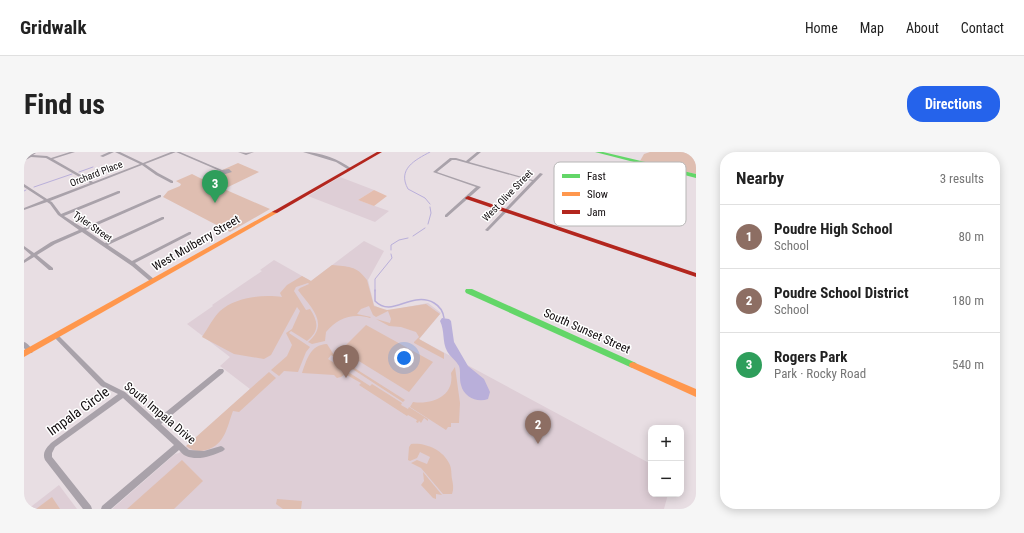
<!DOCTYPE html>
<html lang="en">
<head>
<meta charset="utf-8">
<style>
  :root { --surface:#fff; --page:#f6f6f6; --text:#222; --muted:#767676; --line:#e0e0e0; --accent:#2563eb }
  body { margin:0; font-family:"Roboto Condensed",sans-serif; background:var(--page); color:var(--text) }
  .controls { position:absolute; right:12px; bottom:12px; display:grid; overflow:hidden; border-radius:8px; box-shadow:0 2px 10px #0003 }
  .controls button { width:36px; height:36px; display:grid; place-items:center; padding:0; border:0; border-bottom:1px solid var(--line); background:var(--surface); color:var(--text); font:20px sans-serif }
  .you { position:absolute; left:380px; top:206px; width:14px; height:14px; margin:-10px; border:3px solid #fff; border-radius:50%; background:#1a73e8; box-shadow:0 0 0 6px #1a73e833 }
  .badge { display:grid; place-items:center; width:26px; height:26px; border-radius:50%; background:var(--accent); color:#fff; font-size:13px; font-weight:700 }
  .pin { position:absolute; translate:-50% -33px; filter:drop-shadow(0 1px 2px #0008) }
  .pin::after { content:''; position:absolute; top:21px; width:14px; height:12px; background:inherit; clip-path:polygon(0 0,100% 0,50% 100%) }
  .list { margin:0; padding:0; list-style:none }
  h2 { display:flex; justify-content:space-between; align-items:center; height:52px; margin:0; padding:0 16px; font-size:17px }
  h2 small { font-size:13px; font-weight:400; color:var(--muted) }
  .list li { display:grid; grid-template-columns:26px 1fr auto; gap:12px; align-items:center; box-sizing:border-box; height:64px; padding:0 16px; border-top:1px solid var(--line) }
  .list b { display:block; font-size:15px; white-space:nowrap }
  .list p { margin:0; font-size:13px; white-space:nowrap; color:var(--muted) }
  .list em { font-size:13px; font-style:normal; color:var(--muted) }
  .map { position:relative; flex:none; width:672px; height:357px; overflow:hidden; border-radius:16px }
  header { display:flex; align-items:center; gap:24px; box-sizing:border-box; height:56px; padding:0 20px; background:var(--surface); border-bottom:1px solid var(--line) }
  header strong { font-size:19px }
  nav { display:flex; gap:22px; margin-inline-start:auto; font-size:14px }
  .intro { display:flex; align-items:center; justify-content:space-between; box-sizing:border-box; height:96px; padding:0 24px }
  h1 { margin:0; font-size:28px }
  .button { padding:10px 18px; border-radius:16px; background:var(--accent); color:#fff; font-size:14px; font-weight:700 }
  main { display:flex; gap:24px; padding:0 24px }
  aside { flex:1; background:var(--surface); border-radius:16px; box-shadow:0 2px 10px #0003 }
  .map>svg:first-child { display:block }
</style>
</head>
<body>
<header>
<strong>Gridwalk</strong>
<nav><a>Home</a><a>Map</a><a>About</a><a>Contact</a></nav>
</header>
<div class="intro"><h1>Find us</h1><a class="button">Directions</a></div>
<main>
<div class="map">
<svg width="672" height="357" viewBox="0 0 672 357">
  <rect width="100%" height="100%" fill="#e8dee3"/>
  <!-- built -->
  <g fill="#deced6">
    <polygon points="316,25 350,38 334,48 365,59 351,70 284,44"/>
    <polygon points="340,89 360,99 344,128 350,153 361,159 404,151 417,161 395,187 627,312 627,342 644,342 640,357 88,357 151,302 155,301 226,237 196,214 206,205 163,172 189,154 188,153 238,119 236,118 250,108 287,129"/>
    <polygon points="35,333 53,357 4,357"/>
  </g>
  <!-- green -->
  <g fill="#dfbeb1">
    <polygon points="626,0 672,0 672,22 616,9 620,2"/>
    <polygon points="214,11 235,20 200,37 246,57 206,80 139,45 144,39 156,34 157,32 152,29 168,22 178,27"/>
    <path d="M308 113C324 115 332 113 343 128L350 154 363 158 402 152 416 162 395 187 420 201V207L390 191V190L395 185 392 180 377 175 365 174 352 167 366 171 367 167 364 159 352 165 349 163 345 154 337 157 333 162 347 165 346 166C328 161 314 166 302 180L301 189 288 192 284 190C306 171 287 156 274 138L276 136 285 132 284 131 272 135 270 139 282 158 286 157C294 169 296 179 283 189L267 179 265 181 286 195 282 200 274 220 260 219 255 224 247 218 263 204 268 193 262 181 268 177 276 159 273 155 247 203 240 207 210 202 178 185C184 176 189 166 196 159 211 145 239 142 258 145L256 141 263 133 278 124 287 129Z"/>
    <polygon points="342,173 409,210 385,240 317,198"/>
    <path d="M303 192 310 203 381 248 379 250 307 203 304 207 346 234 348 232 378 251 377 253 384 257 385 255 404 267V269L400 266 397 271 395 269 394 271 392 270 393 268 384 263 383 264 335 233 337 231 321 222 317 225 313 226 310 223 278 221C283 207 286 193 303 192Z"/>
    <path d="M431 215 436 251 435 271H427V275H424L422 278 386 255 389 250C408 253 431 244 427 221Z"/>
    <path d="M245 220 252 226 215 260 209 259C203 275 201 293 182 298 175 300 168 299 162 294Z"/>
    <path d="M387 292C401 290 419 298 425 311 428 316 427 322 428 327 429 332 430 337 428 342H419L397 316 387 311 393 308 403 312 406 305 396 300 393 306 386 309 384 308 385 295Z"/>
    <polygon points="158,308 179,329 150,357 103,357"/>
    <polygon points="399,320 418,343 412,342 412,347 409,346 397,333 400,329"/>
    <polygon points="28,345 36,357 12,357"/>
    <polygon points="253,347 278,349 277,357 259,357 252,352"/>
  </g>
  <!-- forest -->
  <polygon fill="#e4bdae" points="350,38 363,44 350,54 334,48"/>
  <!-- water -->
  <path fill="#b9afda" d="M418 166 425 167 427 169 430 190 444 214 460 227 466 240 464 247C453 251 440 245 437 233 435 227 437 219 435 214 432 208 426 205 423 199 418 190 421 179 416 169Z"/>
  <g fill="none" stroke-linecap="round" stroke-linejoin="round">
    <!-- stream-far1 -->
    <g stroke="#b9afda" stroke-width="1">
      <path d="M406 0C391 8 373 17 384 37L401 46 406 52"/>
      <polyline points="55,20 69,15"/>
      <polyline points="10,35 48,22"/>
      <polyline points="0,39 2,38"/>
      <polyline points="404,72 407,61 406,55"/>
      <polyline points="389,84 401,76"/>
      <polyline points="367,98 367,93 375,88 384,86"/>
      <polyline points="351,139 351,127 368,106 367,102"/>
    </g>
    <!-- stream -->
    <path stroke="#b9afda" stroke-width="1.5" d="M351 138V149C364 162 377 150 392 148 405 146 418 152 420 166"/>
    <!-- street -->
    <g fill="#a9a2aa" fill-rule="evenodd">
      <polygon points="9,0 12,1 9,3 23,4 27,6 46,0 51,0 29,7 69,30 116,12 91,0 96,0 119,11 147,0 156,0 198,18 205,17 208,20 198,23 195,21 196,19 152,0 121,12 134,21 149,29 149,31 147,31 132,23 118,13 26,49 28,50 37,62 94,39 96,39 96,41 40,64 59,76 135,43 137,43 137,45 62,78 81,91 138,65 140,65 140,67 84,93 108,109 165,80 167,80 167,82 111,111 131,128 131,129 129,131 127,130 108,114 58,80 31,92 13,103 29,116 29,118 25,118 10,105 0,111 0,108 7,103 0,97 0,94 10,101 27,90 55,78 34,63 26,52 23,50 0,58 0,56 20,48 0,35 0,32 23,47 66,31 22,6 7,5 0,9 0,7"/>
      <polygon points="85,0 90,0 79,5 76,4"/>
      <polygon points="214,0 222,1 230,0 222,3"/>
      <path d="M279 0C296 0 315 7 328 17L325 18 312 10Z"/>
      <polygon points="453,0 457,0 445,10 509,28 516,21 519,22 464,79 463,79 461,78 462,77 508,29 432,8 428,8 413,20 457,35 423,65 421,65 421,63 452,35 409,20 426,6 432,6 442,9"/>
      <path d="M32 182 34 183 81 230 101 240 132 268 195 217H199L200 219 199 221 137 272 165 298 180 299 197 294 199 295 201 297 199 299C188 304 174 309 162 304 159 303 157 300 155 298L87 357H77L78 354 150 293 99 246 31 295 28 301V305L67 354 68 357H59L21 308C18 301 22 296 27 291L94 242 77 234 30 185 29 184 30 183Z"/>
      <path d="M0 190C4 191 7 196 9 199L8 201H4L0 196Z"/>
    </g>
    <!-- fast -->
    <g fill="#63d668" fill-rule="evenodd">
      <polygon points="571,0 579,0 672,22 672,26"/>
      <polygon points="442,137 448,137 612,211 613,213 612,215 609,216 606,215 442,141 441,139"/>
    </g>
    <!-- slow -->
    <g fill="#ff974d" fill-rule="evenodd">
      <polygon points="251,58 253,59 253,61 0,205 0,198"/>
      <polygon points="609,210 672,237 672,245 606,215 605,213 606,211"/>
    </g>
    <!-- jam -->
    <g fill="#b3261e" fill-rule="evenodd">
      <polygon points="353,0 358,0 253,61 248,60"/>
      <polygon points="444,44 672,121 672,125 442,47 441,46"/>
    </g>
  </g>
  <g text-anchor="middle" stroke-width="3" stroke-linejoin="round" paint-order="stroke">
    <!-- far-street labels -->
    <g font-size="10" fill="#0f0a0c" stroke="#fff">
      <text transform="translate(72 21) rotate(-21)" y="4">Orchard Place</text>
      <text transform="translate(483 43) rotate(-46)" y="4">West Olive Street</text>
      <text transform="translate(69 74) rotate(35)" y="4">Tyler Street</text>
    </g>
    <!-- street labels -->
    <g font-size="12" fill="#0f0a0c" stroke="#fff">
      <text transform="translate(172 91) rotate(-30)" y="4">West Mulberry Street</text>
      <text transform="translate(563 179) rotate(24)" y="4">South Sunset Street</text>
      <text transform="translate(136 261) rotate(40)" y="4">South Impala Drive</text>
    </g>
    <!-- near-street labels -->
    <g font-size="14" fill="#0f0a0c" stroke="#fff">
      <text transform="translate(54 259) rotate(-36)" y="5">Impala Circle</text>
    </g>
  </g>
  <!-- legend -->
  <rect x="530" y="10" width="132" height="64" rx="6" fill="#fff" stroke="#b7b6b6" stroke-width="1"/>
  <rect x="538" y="22" width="18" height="4" fill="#63d668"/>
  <rect x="538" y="40" width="18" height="4" fill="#ff974d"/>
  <rect x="538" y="58" width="18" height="4" fill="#b3261e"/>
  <g font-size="11" fill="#0f0a0c">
    <text x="563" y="28">Fast</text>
    <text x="563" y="46">Slow</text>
    <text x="563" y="64">Jam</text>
  </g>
</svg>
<div class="controls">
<button>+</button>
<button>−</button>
</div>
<div class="you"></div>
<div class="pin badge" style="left:322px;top:226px;background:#8d6e63">1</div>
<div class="pin badge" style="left:514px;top:292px;background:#8d6e63">2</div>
<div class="pin badge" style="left:191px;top:51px;background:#2e9e5b">3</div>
</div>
<aside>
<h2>Nearby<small>3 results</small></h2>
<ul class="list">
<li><span class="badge" style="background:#8d6e63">1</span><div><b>Poudre High School</b><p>School</p></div><em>80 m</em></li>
<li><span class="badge" style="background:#8d6e63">2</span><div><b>Poudre School District</b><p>School</p></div><em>180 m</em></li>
<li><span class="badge" style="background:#2e9e5b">3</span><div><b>Rogers Park</b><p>Park · Rocky Road</p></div><em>540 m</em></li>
</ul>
</aside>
</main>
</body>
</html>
